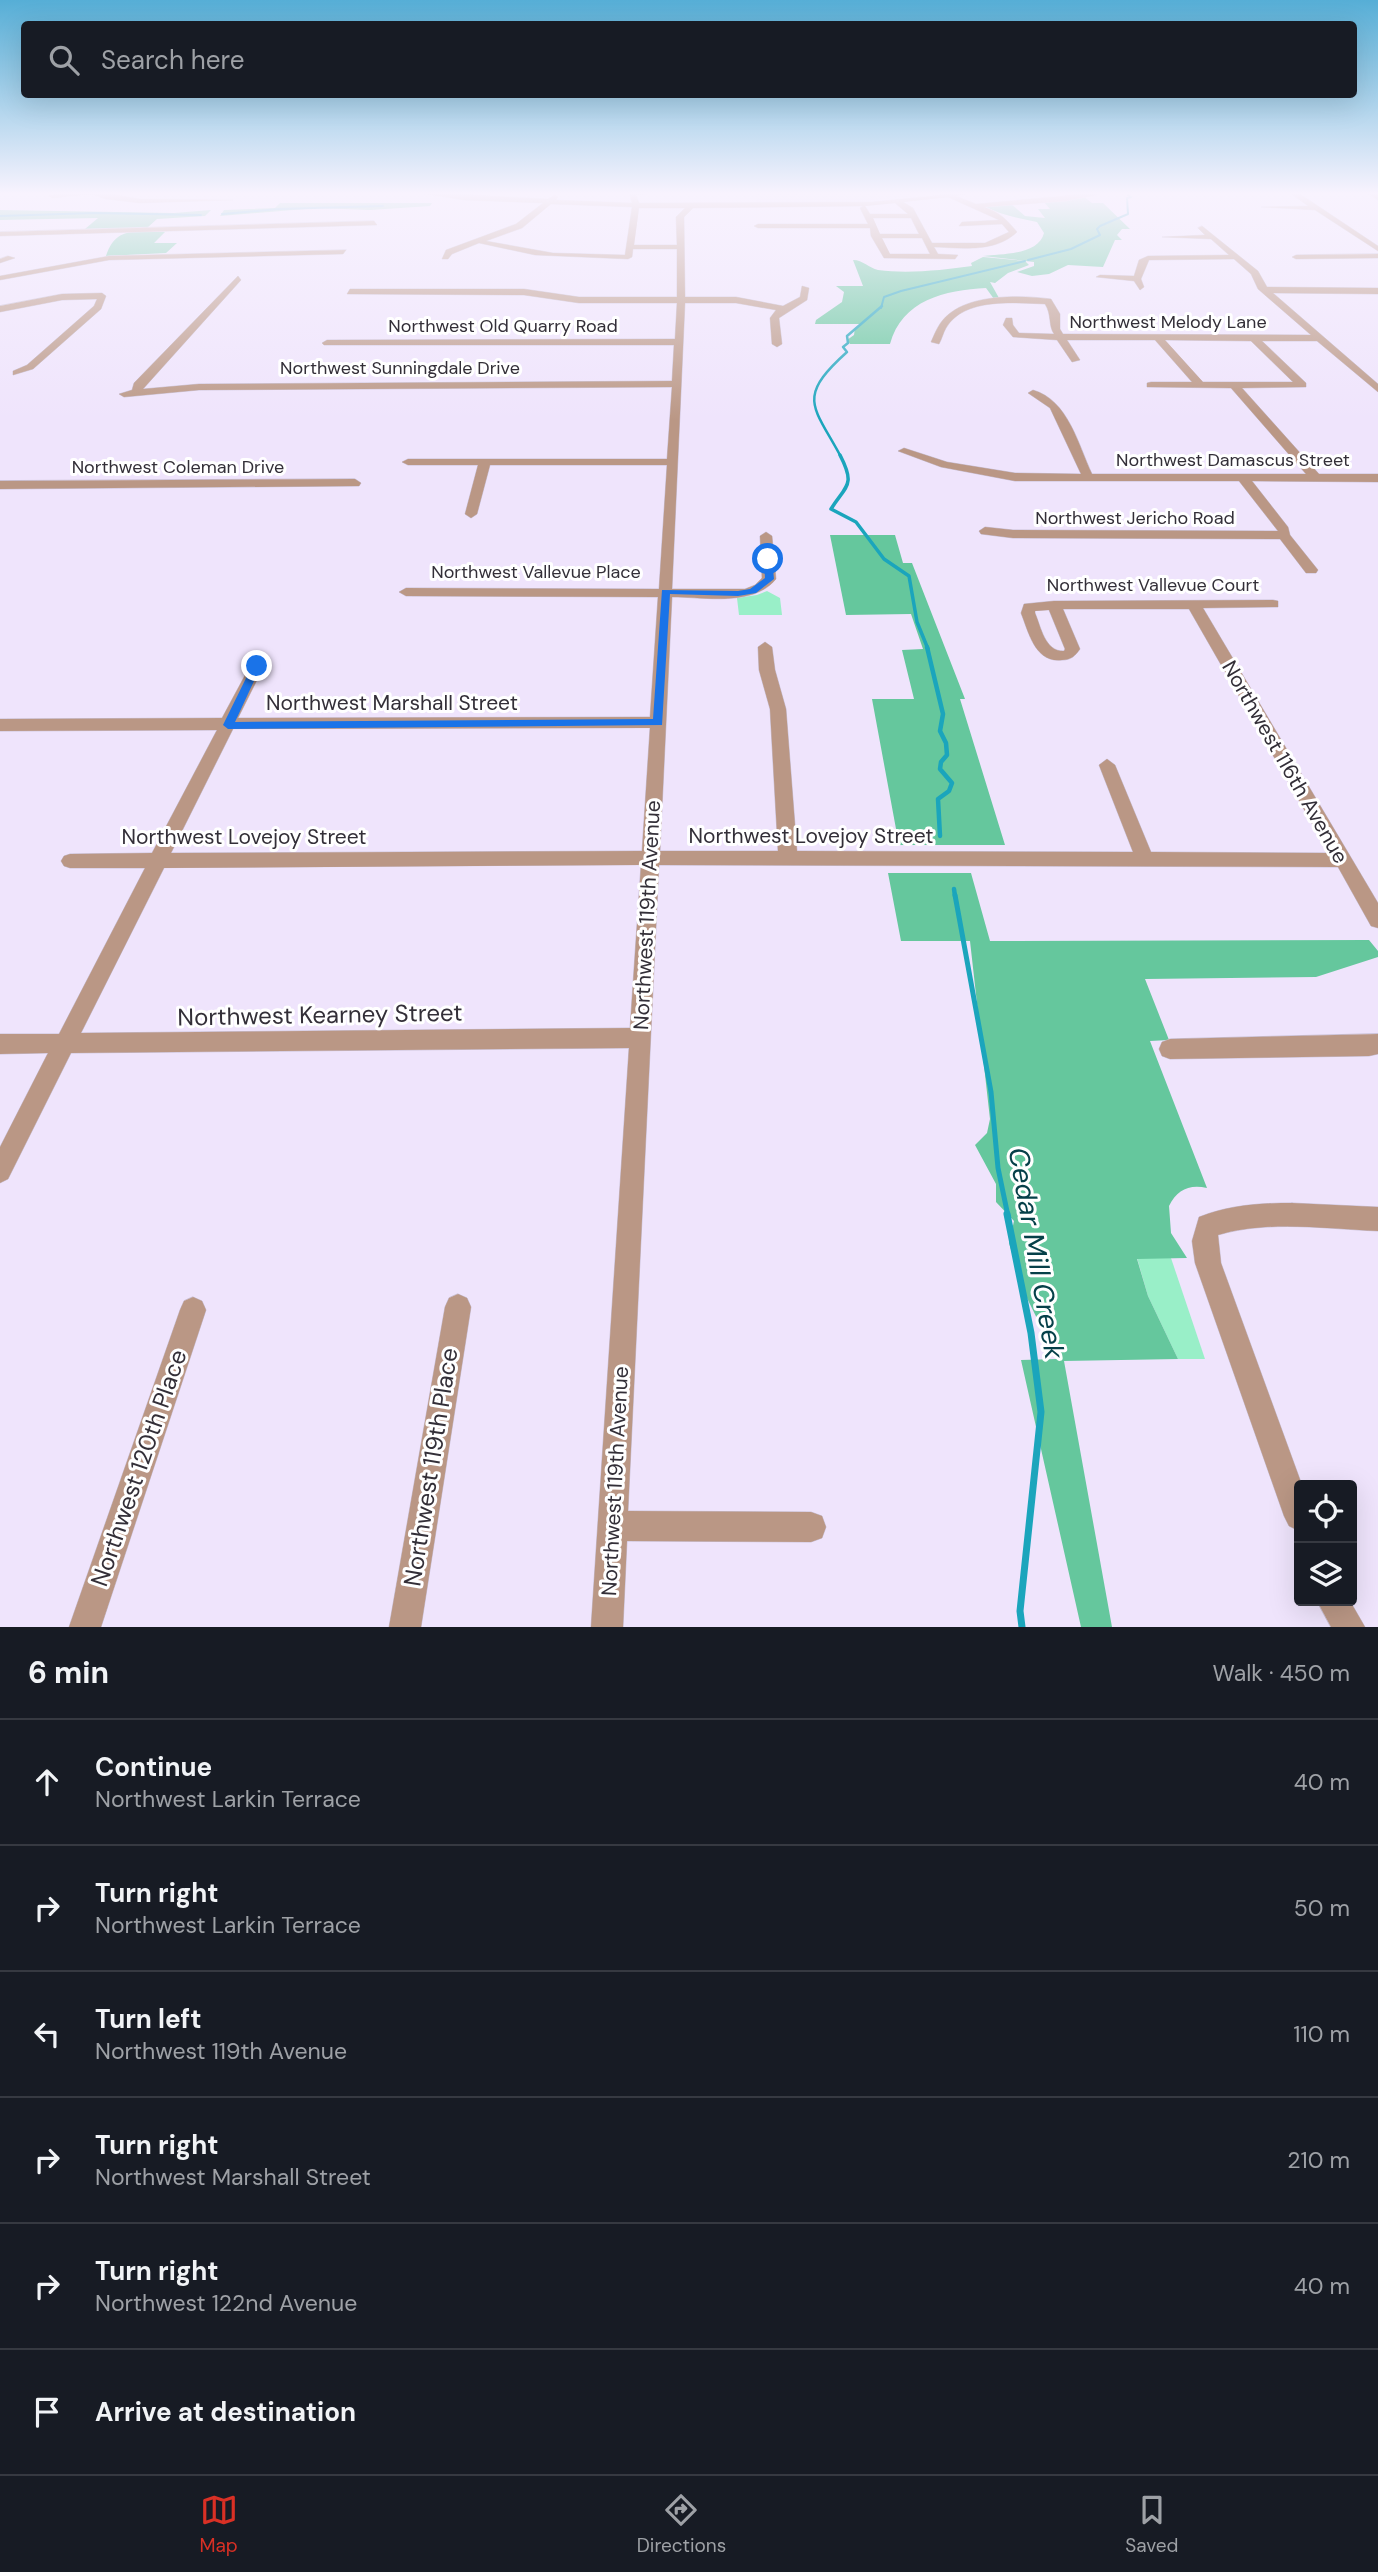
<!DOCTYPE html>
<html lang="en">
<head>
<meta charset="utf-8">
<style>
  :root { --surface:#171b24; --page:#20242c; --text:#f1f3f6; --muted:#9ea1a6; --line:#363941; --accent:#d93025 }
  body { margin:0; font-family:"DM Sans",sans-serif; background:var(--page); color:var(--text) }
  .controls { position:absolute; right:21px; bottom:21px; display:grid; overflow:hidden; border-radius:7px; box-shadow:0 7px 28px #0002 }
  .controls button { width:63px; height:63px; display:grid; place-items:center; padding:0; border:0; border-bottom:2px solid var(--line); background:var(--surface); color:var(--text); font:35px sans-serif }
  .stop { position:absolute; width:21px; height:21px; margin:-16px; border:5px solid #1a73e8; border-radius:50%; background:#fff }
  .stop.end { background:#1a73e8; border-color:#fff; box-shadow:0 2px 7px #0008 }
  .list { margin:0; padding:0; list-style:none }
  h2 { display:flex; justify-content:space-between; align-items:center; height:91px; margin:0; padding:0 28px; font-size:30px }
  h2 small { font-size:23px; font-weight:400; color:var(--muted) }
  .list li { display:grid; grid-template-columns:46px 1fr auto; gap:21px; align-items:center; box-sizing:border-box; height:126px; padding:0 28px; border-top:2px solid var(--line) }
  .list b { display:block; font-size:26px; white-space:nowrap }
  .list p { margin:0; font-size:23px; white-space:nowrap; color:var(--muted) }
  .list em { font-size:23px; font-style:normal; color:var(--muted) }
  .icon { flex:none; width:38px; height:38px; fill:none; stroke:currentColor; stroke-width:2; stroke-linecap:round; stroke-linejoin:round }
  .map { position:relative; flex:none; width:1378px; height:1627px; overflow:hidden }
  .search { position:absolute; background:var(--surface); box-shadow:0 7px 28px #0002; left:21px; right:21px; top:21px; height:77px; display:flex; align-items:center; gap:18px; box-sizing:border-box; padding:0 24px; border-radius:7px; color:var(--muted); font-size:26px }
  .sheet { height:847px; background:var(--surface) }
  nav { display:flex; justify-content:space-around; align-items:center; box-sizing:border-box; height:98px; border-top:2px solid var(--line); background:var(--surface); font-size:19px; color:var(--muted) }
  nav a { display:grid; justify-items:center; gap:4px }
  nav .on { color:var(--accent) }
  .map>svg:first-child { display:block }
</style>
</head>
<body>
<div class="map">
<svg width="1378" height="1627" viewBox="0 0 1378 1627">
  <rect width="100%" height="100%" fill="#efe4fc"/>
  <!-- built -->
  <polygon fill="#e9daf9" points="755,192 913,192 916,196 863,201 757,202"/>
  <!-- green -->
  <g fill="#99efc8">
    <polygon points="767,591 780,598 782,615 739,615 737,598 757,595"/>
    <polygon points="1137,1258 1171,1258 1205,1359 1178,1359 1148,1296"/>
  </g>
  <!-- forest -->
  <g fill="#65c79d">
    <path d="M1084 197 1092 203H1103L1130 229H1122L1117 235 1122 240H1115L1103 267 1068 265 1049 274 1032 276 1017 272 1034 266V262L983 256C1001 254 1039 255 1044 233L1037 222C1018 218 1001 215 984 206L1009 202 1025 216 1045 218 1038 209H1050L1043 201Z"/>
    <polygon points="280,203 432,203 430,206 370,210 317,208 220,216 224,210 275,208"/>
    <polygon points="0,210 174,213 211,210 205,216 157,219 147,228 85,229 98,218 0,220"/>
    <path d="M165 232 154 243H177L166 253 106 256C116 225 138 232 165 232Z"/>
    <path d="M983 257 1025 261 1029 265 1008 273 995 283 990 282 999 298 994 299 986 288C945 290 902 300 890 344H850L847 340 854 335 855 328 862 324H815L816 320 842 302 844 292 836 286H863L853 260C863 260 869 268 878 270 908 274 943 270 972 266L971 263Z"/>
    <polygon points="830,535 895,535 903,563 912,563 965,699 960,699 1005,845 899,845 872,699 914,699 902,650 923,649 911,614 846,615"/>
    <path d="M888 873H971L990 941 1369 940 1378 951V957L1316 977 1145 979 1169 1040 1150 1041 1207 1188C1189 1184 1177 1190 1169 1206L1171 1233 1187 1258 1137 1259 1148 1296 1178 1359 1064 1361 1112 1627H1081L1021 1360 1057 1359 1023 1290 1009 1243 1014 1221 996 1202V1184L975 1145 987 1133 990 1119 970 941H901Z"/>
  </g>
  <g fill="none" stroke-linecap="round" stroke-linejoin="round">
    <!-- stream-far5 -->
    <g stroke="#1ba5bc" stroke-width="2">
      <polyline points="222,214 278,209 383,206"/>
      <polyline points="0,216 94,213 201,215"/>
      <polyline points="1028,260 1071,249 1100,235 1097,229 1100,226 1128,214 1127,198 1131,197 1128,195"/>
      <polyline points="881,308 884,297 901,291 1025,261"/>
    </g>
    <!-- stream-far4 -->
    <path stroke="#1ba5bc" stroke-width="2.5" d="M841 457C813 405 796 398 847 352L843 347 848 343 847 336 882 306"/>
    <!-- stream-far3 -->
    <path stroke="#1ba5bc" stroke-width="3.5" d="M840 455C856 486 846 485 831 509L856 522 884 559 909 576 917 622 928 649"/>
    <!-- stream-far2 -->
    <g stroke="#1ba5bc" stroke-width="4.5">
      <polyline points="927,647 943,714 940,731 946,743 947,755 941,762 940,769 952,783 949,791 938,799 940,836"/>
      <polyline points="954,889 955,896"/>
    </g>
    <!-- stream-far1 -->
    <polyline stroke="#1ba5bc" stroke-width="5" points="955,895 991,1092 998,1168 1008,1216"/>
    <!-- stream -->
    <polyline stroke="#1ba5bc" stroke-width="7" points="1007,1214 1031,1333 1041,1412 1020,1611 1022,1627"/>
    <defs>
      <g id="minor">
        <polygon points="70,192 99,192 140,199 233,200 140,203 106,199 91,194 52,198 49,196"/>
        <path d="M415 192 548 199 555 195 558 197 556 200 632 203 629 192H657L636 195 639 203 872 202 972 192 956 196 976 204 1096 193V195L1065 201 984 207C1001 213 1007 220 1017 232 995 253 962 248 934 247L938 254 958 255 955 259 884 258 871 236 870 228H758L754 226 758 224H868L860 208 863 206 693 208 684 217 685 297H736L783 306 800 297 802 286 809 288 807 300 779 318 782 344 777 347 772 344 770 318 776 310 736 303H685L672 589H745L755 585 762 578 760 536 766 532 772 536 776 579C753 607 705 597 672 597L660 851H778L770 709 759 670 758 647 765 642 772 647 775 670 786 709 797 851 1133 852 1099 765 1107 759 1115 765 1151 852 1329 853 1189 609H1063L1080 649C1075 656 1071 660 1062 660 1035 663 1029 633 1021 613L1024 604 1054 601 1273 600 1278 601V607L1203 608 1378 903V928L1371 926 1338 867 659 865 628 1511 811 1512 822 1516 826 1527 822 1538 811 1542 627 1541 623 1627H591L629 1048 71 1053 8 1179 0 1183V1147L48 1053 0 1054V1034H59L145 868H70L64 866 61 861 64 856 70 854 152 853 217 730 0 731V719L222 718 250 666 257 661 264 666 238 718 650 717 658 597 406 596 399 592 406 588 659 589 667 465H490L477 514 471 518 465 514 478 465H408L402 462 408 459H667L672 387 199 390 124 397 119 394 132 390 134 383 238 276 241 280 143 389 199 384 672 381 674 345H324L322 343 327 340 675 339 677 303H579L524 295 347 294 350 289H524L579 297H677V249H633L632 257 628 259 535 255 479 243 452 254 448 259H442L446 250 516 224 543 203 464 200ZM948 197 999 220 962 222 959 226 1002 224 1009 232 985 243H932L913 208 903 202ZM895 203 908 214H870L865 206ZM551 204 632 207 625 255 553 253 486 241 522 228ZM639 208H685L676 217 677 245H634ZM873 218H911L919 234H880ZM882 238H922L930 254H890ZM1049 610 1065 649 1064 651C1045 652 1041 627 1035 613V611ZM650 728 642 851 171 853 233 729ZM641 865 630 1028 81 1033 164 868Z"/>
        <polygon points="1289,192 1297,192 1378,246 1378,251 1315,210 1261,207 1308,206"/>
        <polygon points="1366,192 1378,195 1378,200"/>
        <polygon points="374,221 377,225 0,236 0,232"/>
        <path d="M1202 226 1258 271 1267 287 1378 288V294L1273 293 1378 384V392L1317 341H1262L1306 383V387L1242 388 1319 474H1378V482L1252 481 1288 527 1290 535 1318 570 1316 573H1306L1280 539 1013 538 981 534 979 531 985 527 1013 530 1278 531 1239 481H1015L941 467 898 451 904 448 947 462 1015 473 1081 474 1050 408 1028 393 1033 390C1068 400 1078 444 1092 474H1306L1231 388 1147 387V383L1151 382H1192L1155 340H1067L1080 360 1072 362 1057 340 1013 337 1003 325 1006 318H1012L1013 325 1019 333 1054 334C1048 325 1052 315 1045 304 1015 303 964 297 946 328 943 333 942 339 939 344L931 342C936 331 939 322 949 314 973 294 1021 295 1051 299L1060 314V329L1063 334 1311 335 1258 289 1251 274 1234 259 1149 260 1141 279 1144 287 1140 290 1134 281 1096 277 1100 275 1134 276 1139 260 1148 256 1229 255 1211 239 1162 237 1205 235 1198 228ZM1165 340 1251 341 1293 382H1203Z"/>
        <polygon points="346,250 343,254 109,260 0,280 0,276 109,256"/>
        <polygon points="1378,254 1378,258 1296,259 1292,257 1296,255"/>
        <polygon points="8,256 15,258 0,263 0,259"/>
        <polygon points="62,294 102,293 106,296 101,309 33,369 13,375 13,371 27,365 94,306 97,299 62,300 0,312 0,306"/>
        <polygon points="355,479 361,483 359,486 0,489 0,481"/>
        <polygon points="1378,1034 1378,1054 1369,1056 1170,1059 1162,1056 1159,1049 1162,1042 1170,1039"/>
        <path d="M1292 1203 1378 1207V1231C1326 1229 1269 1220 1218 1235L1221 1263 1302 1485H1299V1531L1289 1526 1284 1516 1195 1263 1192 1241 1199 1217C1229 1205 1260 1203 1292 1203Z"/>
        <polygon points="458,1294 467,1298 471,1307 421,1627 389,1627 445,1307 449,1298"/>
        <polygon points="193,1297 202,1301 206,1310 101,1627 69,1627 180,1310 184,1301"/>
        <polygon points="1317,1601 1350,1601 1365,1627 1331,1627"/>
      </g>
    </defs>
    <!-- minor casing -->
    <use href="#minor" stroke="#c9c0d5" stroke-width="1"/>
    <!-- minor -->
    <use href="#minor" fill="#ba9785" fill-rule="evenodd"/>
  </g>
  <!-- sky -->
  <linearGradient id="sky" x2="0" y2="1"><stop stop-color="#56aed6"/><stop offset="0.46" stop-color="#f8f3fe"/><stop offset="1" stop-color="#f8f3fe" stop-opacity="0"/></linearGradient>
  <rect width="1378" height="420" fill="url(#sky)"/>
  <!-- route -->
  <polygon fill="#1a73e8" points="768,557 772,559 774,579 756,593 738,596 670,594 662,725 228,729 223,725 252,666 257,663 261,666 235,722 653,719 662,590 738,591 750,589 765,578 764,559"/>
  <g text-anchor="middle" stroke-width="6" stroke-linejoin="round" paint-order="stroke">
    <!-- far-street labels -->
    <g font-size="18" fill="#332f38" stroke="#fff">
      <text x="1168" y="328">Northwest Melody Lane</text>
      <text x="503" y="332">Northwest Old Quarry Road</text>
      <text x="400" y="374">Northwest Sunningdale Drive</text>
      <text x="1233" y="466">Northwest Damascus Street</text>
      <text x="178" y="473">Northwest Coleman Drive</text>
      <text x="1135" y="524">Northwest Jericho Road</text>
      <text x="536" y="578">Northwest Vallevue Place</text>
      <text x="1153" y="591">Northwest Vallevue Court</text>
    </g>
    <!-- street labels -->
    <g font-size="21" fill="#332f38" stroke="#fff">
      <text x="392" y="710">Northwest Marshall Street</text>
      <text transform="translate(1285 762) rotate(60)" y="7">Northwest 116th Avenue</text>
      <text x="811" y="843">Northwest Lovejoy Street</text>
      <text x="244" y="844">Northwest Lovejoy Street</text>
      <text transform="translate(647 915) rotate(-87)" y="7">Northwest 119th Avenue</text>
      <text transform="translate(615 1481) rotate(-87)" y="7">Northwest 119th Avenue</text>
    </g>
    <!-- near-street labels -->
    <g font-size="24" fill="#332f38" stroke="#fff">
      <text transform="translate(320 1015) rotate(-1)" y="8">Northwest Kearney Street</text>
      <text transform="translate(431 1467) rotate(-81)" y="8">Northwest 119th Place</text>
      <text transform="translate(139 1468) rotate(-71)" y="8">Northwest 120th Place</text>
    </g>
    <!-- near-water labels -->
    <g font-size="28" font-style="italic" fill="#064049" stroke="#fff">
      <text transform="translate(1037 1253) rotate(80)" y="10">Cedar Mill Creek</text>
    </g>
  </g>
</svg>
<div class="controls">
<button><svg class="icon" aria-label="locate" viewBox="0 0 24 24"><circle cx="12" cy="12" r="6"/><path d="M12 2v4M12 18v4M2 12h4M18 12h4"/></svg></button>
<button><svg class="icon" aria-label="layers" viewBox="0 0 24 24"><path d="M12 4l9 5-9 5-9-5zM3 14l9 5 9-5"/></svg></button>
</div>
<div class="stop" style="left:768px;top:559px"></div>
<div class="stop end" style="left:257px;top:666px"></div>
<div class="search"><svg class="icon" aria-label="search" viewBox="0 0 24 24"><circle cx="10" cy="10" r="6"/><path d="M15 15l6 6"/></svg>Search here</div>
</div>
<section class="sheet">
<h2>6 min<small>Walk · 450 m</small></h2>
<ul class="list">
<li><svg class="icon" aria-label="ahead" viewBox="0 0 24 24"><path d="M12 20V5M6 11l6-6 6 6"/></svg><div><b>Continue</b><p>Northwest Larkin Terrace</p></div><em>40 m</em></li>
<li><svg class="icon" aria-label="right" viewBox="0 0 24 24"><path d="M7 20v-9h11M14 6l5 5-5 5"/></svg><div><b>Turn right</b><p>Northwest Larkin Terrace</p></div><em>50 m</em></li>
<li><svg class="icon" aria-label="left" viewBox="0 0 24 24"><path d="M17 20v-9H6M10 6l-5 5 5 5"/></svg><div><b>Turn left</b><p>Northwest 119th Avenue</p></div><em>110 m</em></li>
<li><svg class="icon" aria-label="right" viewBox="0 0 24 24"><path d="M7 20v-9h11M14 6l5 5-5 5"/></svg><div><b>Turn right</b><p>Northwest Marshall Street</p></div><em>210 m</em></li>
<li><svg class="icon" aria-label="right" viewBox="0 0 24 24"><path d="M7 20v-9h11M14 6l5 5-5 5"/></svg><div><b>Turn right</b><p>Northwest 122nd Avenue</p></div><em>40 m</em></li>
<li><svg class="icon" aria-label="arrive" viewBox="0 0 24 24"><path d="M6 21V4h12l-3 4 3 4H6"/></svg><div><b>Arrive at destination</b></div></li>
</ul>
</section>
<nav>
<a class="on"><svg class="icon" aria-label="map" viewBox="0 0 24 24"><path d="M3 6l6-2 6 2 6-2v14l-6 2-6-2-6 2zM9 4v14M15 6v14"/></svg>Map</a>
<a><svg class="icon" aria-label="directions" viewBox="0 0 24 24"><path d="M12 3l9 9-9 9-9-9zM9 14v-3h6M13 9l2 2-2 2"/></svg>Directions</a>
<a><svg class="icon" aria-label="saved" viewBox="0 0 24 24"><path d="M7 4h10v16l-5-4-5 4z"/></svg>Saved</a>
</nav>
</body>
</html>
